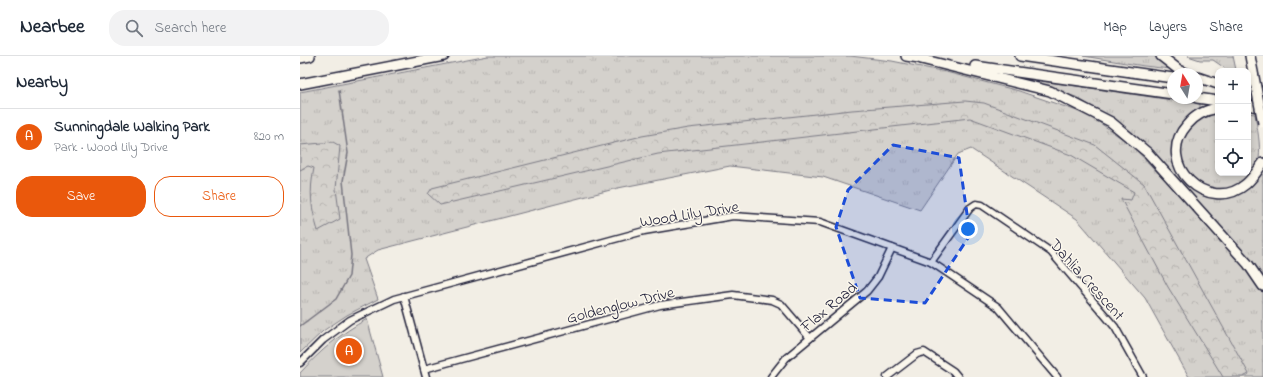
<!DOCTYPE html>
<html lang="en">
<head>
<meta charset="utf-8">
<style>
  :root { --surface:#fff; --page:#f2f2f3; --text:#1f2937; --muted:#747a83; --line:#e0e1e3; --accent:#ea580c }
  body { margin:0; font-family:"Indie Flower",sans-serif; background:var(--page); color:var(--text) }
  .controls { position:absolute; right:12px; top:12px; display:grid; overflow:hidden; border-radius:8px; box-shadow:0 2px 6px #0003 }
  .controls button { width:36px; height:36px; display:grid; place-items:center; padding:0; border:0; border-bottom:1px solid var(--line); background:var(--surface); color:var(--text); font:20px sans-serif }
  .compass { position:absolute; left:867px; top:12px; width:36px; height:36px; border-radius:50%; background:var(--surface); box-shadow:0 2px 6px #0003; rotate:349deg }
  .you { position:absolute; left:668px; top:173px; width:14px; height:14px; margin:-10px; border:3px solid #fff; border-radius:50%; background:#1a73e8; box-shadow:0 0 0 6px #1a73e833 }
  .badge { display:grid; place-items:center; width:26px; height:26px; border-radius:50%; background:var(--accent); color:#fff; font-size:13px; font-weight:700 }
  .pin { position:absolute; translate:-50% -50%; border:2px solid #fff; box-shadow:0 1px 4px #0006 }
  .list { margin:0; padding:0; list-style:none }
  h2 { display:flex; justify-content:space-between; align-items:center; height:52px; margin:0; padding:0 16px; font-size:17px }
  h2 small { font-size:13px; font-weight:400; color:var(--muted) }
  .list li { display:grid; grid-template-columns:26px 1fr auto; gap:12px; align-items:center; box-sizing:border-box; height:56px; padding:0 16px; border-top:1px solid var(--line) }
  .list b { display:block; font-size:15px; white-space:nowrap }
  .list p { margin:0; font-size:13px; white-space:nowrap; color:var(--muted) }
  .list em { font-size:13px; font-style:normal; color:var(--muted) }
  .actions { display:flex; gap:8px; padding:12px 16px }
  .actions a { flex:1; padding:9px 0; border:1px solid var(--accent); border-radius:16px; text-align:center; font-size:14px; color:var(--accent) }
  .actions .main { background:var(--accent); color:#fff }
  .icon { flex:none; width:22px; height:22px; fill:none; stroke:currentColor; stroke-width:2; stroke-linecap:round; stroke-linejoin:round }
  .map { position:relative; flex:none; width:963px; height:321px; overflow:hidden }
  header { display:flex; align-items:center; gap:24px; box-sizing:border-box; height:56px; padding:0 20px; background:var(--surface); border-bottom:1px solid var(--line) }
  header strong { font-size:19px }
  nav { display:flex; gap:22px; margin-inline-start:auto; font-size:14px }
  .search { width:280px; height:36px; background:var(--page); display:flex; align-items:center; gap:10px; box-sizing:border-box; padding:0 14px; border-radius:16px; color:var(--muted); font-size:15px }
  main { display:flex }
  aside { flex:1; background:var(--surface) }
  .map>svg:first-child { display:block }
</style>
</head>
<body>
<header>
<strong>Nearbee</strong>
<div class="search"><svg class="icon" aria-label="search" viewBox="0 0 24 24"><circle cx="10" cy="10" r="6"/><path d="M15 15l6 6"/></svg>Search here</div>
<nav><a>Map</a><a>Layers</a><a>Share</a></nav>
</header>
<main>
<aside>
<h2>Nearby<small></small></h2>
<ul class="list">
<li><span class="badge">A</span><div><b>Sunningdale Walking Park</b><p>Park · Wood Lily Drive</p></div><em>820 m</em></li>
</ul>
<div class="actions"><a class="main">Save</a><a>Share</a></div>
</aside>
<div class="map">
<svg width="963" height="321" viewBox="0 0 963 321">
  <defs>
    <pattern id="grass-tufts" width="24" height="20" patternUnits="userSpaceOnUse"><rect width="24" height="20" fill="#d4d1cc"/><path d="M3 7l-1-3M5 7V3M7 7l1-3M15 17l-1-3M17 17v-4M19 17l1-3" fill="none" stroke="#b6b3b0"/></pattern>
    <pattern id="forest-crowns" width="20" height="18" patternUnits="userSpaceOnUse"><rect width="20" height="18" fill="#d4d1cc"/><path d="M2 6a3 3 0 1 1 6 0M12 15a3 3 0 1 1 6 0" fill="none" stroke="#b6b3b0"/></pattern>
  </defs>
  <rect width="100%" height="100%" fill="#f2eee5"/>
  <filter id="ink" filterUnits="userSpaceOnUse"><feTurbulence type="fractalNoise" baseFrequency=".025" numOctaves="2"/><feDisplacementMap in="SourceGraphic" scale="8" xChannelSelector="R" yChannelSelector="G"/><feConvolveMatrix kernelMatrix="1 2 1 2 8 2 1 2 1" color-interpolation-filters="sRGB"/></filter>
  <g filter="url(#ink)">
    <!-- grass -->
    <g fill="url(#grass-tufts)" stroke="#7b7a84">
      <polygon points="188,0 550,0 592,5 646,16 719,35 789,59 831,89 873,132 945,211 963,237 963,321 889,321 845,242 777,163 671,93 658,98 620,154 523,121 430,110 318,132 78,194 64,203 78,243 47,259 23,275 0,297 0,36"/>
      <polygon points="783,0 860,0 870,13 844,10"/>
      <polygon points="888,0 933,0 936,14 929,15 913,4 900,4"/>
      <path d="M714 21 900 48V52C894 57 886 62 881 68 878 70 877 75 876 79 864 112 894 151 930 141 944 137 955 128 963 116V221L941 192 846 89 828 73 776 41Z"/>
      <path d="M918 57V117H948V57L955 58C957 72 961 88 959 103 958 109 952 117 948 122 917 153 867 119 884 79 891 64 903 59 918 57Z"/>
    </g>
    <!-- forest -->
    <g fill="url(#forest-crowns)" stroke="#7b7a84">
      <polygon points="665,45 684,47 795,89 844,128 949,318 943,321 923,321 868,231 821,143 831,144 834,136 771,99 670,62 358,98 140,149 128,138 132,132 342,80 388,72 552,54"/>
      <path d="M33 86 40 90 36 133 40 163 18 175C11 151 9 137 14 112L8 110 0 114V89Z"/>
    </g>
    <!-- park -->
    <path fill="#d4d1cc" stroke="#7b7a84" d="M67 263 83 321H0V317C20 295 41 277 67 263Z"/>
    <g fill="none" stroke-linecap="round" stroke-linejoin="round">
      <!-- stream -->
      <polyline stroke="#76747f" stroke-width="1.5" points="0,270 36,243 49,220 51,199 43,125 48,97 39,34"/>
      <defs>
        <g id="minor">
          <polyline points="631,206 670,152 676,148 682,149 751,196 815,271 843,321"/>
          <polyline points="104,240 126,321"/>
          <polyline points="0,307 23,284 50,264 94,243 344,175 433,160 520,166 631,206 698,251 757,321"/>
          <polyline points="124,313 360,249 433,239 472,244 481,248 510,282"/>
          <polyline points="471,321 486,302 567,235 578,221 592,192"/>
          <polyline points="587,321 617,298 624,296 653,315 658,321"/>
        </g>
        <g id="highway">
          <polyline points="606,0 626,3"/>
          <polyline points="720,0 873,22"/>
          <polyline points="861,0 879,14 888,18"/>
          <polyline points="950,0 953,16"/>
          <polyline points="0,2 10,0"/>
          <polyline points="621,3 750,35 811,66 848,97 948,208 963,230"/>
          <polyline points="675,10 873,38"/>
          <polyline points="897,21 918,28"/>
          <polyline points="0,28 144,0"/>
          <polyline points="948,33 963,36"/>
          <polyline points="897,42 918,45"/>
          <polyline points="948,49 963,52"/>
          <path d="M918 52C905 54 895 59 887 69 853 107 908 160 946 128 953 122 958 114 963 107"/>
        </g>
      </defs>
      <!-- minor casing -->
      <use href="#minor" stroke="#22223b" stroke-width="9"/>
      <!-- highway casing -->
      <use href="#highway" stroke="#22223b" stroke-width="12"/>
      <!-- minor -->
      <use href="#minor" stroke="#fbf7ec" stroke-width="6"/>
      <!-- highway -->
      <use href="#highway" stroke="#fbf7ec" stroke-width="9"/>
      <defs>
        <polyline id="highway-bridge" points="953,16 963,67"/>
      </defs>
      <!-- highway-bridge casing -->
      <use href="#highway-bridge" stroke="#22223b" stroke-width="12" stroke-linecap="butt"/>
      <!-- highway-bridge -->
      <use href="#highway-bridge" stroke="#fbf7ec" stroke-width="9"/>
    </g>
  </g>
  <!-- marked area -->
  <path fill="#1d4ed8" fill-opacity="0.2" stroke="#1d4ed8" stroke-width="3" stroke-dasharray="8 5" stroke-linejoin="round" d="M593 89 659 102 670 179 625 247 560 242 536 171 548 134Z"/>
  <g text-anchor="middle" stroke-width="3" stroke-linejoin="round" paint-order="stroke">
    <!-- street labels -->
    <g font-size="16" fill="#22223b" stroke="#fbf7ec">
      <text transform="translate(389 157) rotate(-9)" y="6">Wood Lily Drive</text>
      <text transform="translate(788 223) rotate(48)" y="6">Dahlia Crescent</text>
      <text transform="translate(320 248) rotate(-14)" y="6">Goldenglow Drive</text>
      <text transform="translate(528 250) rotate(-40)" y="6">Flax Road</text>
    </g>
  </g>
</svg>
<div class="controls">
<button>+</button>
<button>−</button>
<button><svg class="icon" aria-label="locate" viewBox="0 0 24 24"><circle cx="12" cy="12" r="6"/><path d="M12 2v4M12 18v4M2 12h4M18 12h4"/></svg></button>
</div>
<svg class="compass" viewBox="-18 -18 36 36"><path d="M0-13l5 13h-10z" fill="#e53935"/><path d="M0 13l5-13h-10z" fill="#747a83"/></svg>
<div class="you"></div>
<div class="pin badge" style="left:49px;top:295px">A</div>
</div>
</main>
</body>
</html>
